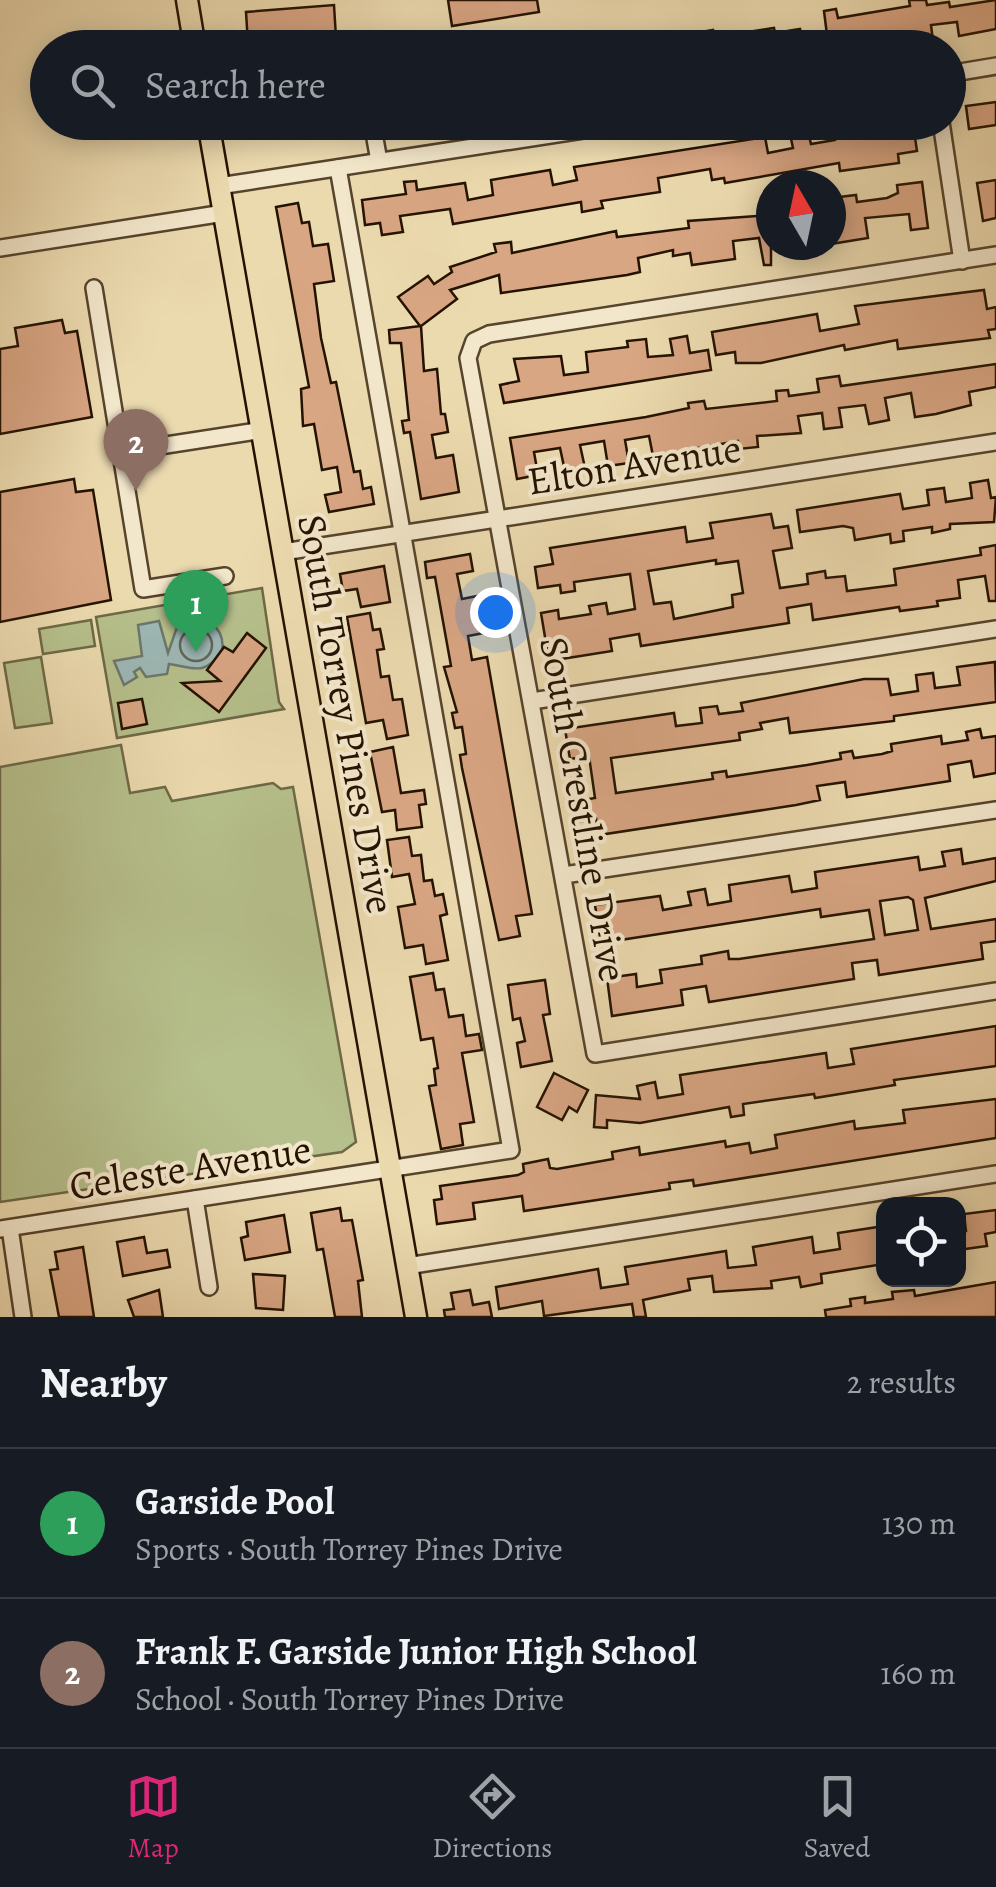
<!DOCTYPE html>
<html lang="en">
<head>
<meta charset="utf-8">
<style>
  :root { --surface:#171b24; --page:#242831; --text:#f1f3f6; --muted:#9ea1a6; --line:#363941; --accent:#db2777 }
  body { margin:0; font-family:Alegreya,serif; background:var(--page); color:var(--text) }
  .controls { position:absolute; right:30px; bottom:30px; display:grid; overflow:hidden; border-radius:20px; box-shadow:0 5px 25px #0003 }
  .controls button { width:90px; height:90px; display:grid; place-items:center; padding:0; border:0; border-bottom:2px solid var(--line); background:var(--surface); color:var(--text); font:50px sans-serif }
  .compass { position:absolute; left:756px; top:170px; width:90px; height:90px; border-radius:50%; background:var(--surface); box-shadow:0 5px 25px #0003; rotate:351deg }
  .you { position:absolute; left:495px; top:612px; width:35px; height:35px; margin:-25px; border:8px solid #fff; border-radius:50%; background:#1a73e8; box-shadow:0 0 0 15px #1a73e833 }
  .badge { display:grid; place-items:center; width:65px; height:65px; border-radius:50%; background:var(--accent); color:#fff; font-size:32px; font-weight:700 }
  .pin { position:absolute; translate:-50% -82px; filter:drop-shadow(0 2px 5px #0008) }
  .pin::after { content:''; position:absolute; top:52px; width:35px; height:30px; background:inherit; clip-path:polygon(0 0,100% 0,50% 100%) }
  .list { margin:0; padding:0; list-style:none }
  h2 { display:flex; justify-content:space-between; align-items:center; height:130px; margin:0; padding:0 40px; font-size:42px }
  h2 small { font-size:32px; font-weight:400; color:var(--muted) }
  .list li { display:grid; grid-template-columns:65px 1fr auto; gap:30px; align-items:center; box-sizing:border-box; height:150px; padding:0 40px; border-top:2px solid var(--line) }
  .list b { display:block; font-size:38px; white-space:nowrap }
  .list p { margin:0; font-size:32px; white-space:nowrap; color:var(--muted) }
  .list em { font-size:32px; font-style:normal; color:var(--muted) }
  .icon { flex:none; width:55px; height:55px; fill:none; stroke:currentColor; stroke-width:2; stroke-linecap:round; stroke-linejoin:round }
  .map { position:relative; flex:none; width:996px; height:1317px; overflow:hidden }
  .search { position:absolute; background:var(--surface); box-shadow:0 5px 25px #0003; left:30px; right:30px; top:30px; height:110px; display:flex; align-items:center; gap:25px; box-sizing:border-box; padding:0 35px; border-radius:55px; color:var(--muted); font-size:38px }
  .sheet { height:430px; background:var(--surface) }
  nav { display:flex; justify-content:space-around; align-items:center; box-sizing:border-box; height:140px; border-top:2px solid var(--line); background:var(--surface); font-size:28px; color:var(--muted) }
  nav a { display:grid; justify-items:center; gap:5px }
  nav .on { color:var(--accent) }
  .map>svg:first-child { display:block }
</style>
</head>
<body>
<div class="map">
<svg width="996" height="1317" viewBox="0 0 996 1317">
  <rect width="100%" height="100%" fill="#ecdaaf"/>
  <filter id="stains"><feTurbulence type="fractalNoise" baseFrequency=".002" numOctaves="4"/><feColorMatrix values="0 0 0 0 .2 0 0 0 0 .09 0 0 0 0 .02 0 0 0 .5 -.17"/></filter>
  <radialGradient id="worn" r=".72"><stop offset=".6" stop-color="#630" stop-opacity="0"/><stop offset="1" stop-color="#630" stop-opacity=".3"/></radialGradient>
  <!-- green -->
  <g fill="#b6c08c" stroke="#6d6946" stroke-width="2.5">
    <polygon points="262,588 279,702 284,709 117,738 96,617"/>
    <polygon points="91,620 95,646 43,654 39,629"/>
    <polygon points="41,657 52,723 15,728 4,663"/>
    <polygon points="121,745 130,793 165,787 172,801 273,783 281,789 293,787 356,1142 342,1152 0,1202 0,767"/>
  </g>
  <!-- water -->
  <path fill="#9db8b6" stroke="#6d766d" stroke-width="2.5" d="M192 619C213 619 225 631 222 652 203 676 196 668 169 664L167 674 146 677 140 668 134 672 137 677 124 685 114 661 142 656 138 625 159 621 168 653 177 627Z"/>
  <g fill="none" stroke-linecap="round" stroke-linejoin="round">
    <!-- shore -->
    <circle stroke="#60655b" stroke-width="2.5" cx="196" cy="645" r="16"/>
  </g>
  <!-- building -->
  <g fill="#d9a684" stroke="#241200" stroke-width="2.5" fill-rule="evenodd">
    <polygon points="448,0 537,0 539,12 452,26"/>
    <polygon points="909,0 926,0 927,5 949,2 950,7 996,0 996,29 959,36 957,22 931,25 933,41 887,48 873,48 871,36 846,39 848,48 696,48 695,33 713,30 714,37 774,28 775,33 800,29 802,38 827,35 824,11 836,9 838,18 910,6"/>
    <polygon points="334,5 336,38 248,44 246,12"/>
    <polygon points="996,102 996,125 969,129 966,106"/>
    <polygon points="858,122 895,122 896,134 914,131 917,151 898,154 899,163 840,171 839,163 725,183 724,178 712,180 710,169 658,178 660,192 601,201 603,208 582,212 581,202 453,224 450,209 400,216 403,232 382,235 380,223 365,225 362,200 406,194 404,182 416,181 417,190 465,183 468,200 493,195 491,180 550,170 553,185 577,180 574,167 765,137 768,153 793,148 790,134 808,131 811,144 835,140 833,126"/>
    <polygon points="996,180 996,218 983,221 977,183"/>
    <polygon points="922,182 928,228 911,230 909,214 865,218 868,238 831,244 831,218 842,216 839,197 856,195 857,202 887,198 898,193 897,185"/>
    <polygon points="298,203 302,223 309,222 313,246 328,244 334,281 314,284 321,338 331,383 336,382 354,472 360,471 363,489 371,487 374,504 329,512 325,495 341,492 337,467 322,470 314,424 303,426 301,389 309,387 276,207"/>
    <polygon points="771,215 771,265 764,265 759,238 733,241 735,259 692,265 690,253 673,256 673,250 638,258 640,272 627,275 501,293 499,275 450,290 457,299 421,326 424,371 437,369 441,414 445,414 448,432 432,435 436,458 453,455 459,492 421,499 410,432 404,433 402,421 409,420 401,343 390,343 389,330 420,326 398,297 428,276 434,284 452,272 450,267 496,252 494,244 511,242 512,253 616,231 617,237 689,228 688,221"/>
    <polygon points="984,290 987,309 996,307 996,329 988,330 990,338 898,349 897,340 845,350 844,345 761,363 736,363 735,352 716,355 712,332 817,314 820,331 859,324 855,306"/>
    <polygon points="62,320 65,333 77,331 92,417 0,434 0,349 18,346 15,328"/>
    <polygon points="687,336 690,353 708,350 711,370 504,403 500,385 519,381 514,359 561,356 564,375 588,372 586,352 628,347 627,341 646,339 648,357 673,355 670,339"/>
    <polygon points="996,364 996,387 969,392 971,405 936,414 915,417 911,393 885,398 889,420 869,424 865,405 839,408 842,427 824,429 822,413 798,416 801,433 757,436 758,447 739,449 738,441 653,456 649,436 625,440 629,463 608,466 604,441 580,445 585,468 565,471 560,448 534,452 538,475 517,479 510,438 646,417 689,408 688,403 704,401 706,409 777,401 776,391 788,390 789,396 819,392 817,379 839,376 841,386"/>
    <polygon points="74,479 76,492 93,490 111,600 0,622 0,492"/>
    <polygon points="988,480 991,498 996,497 994,522 950,524 950,529 932,533 932,527 903,531 904,541 891,543 890,534 855,540 853,528 843,526 800,532 797,510 900,494 903,509 929,505 927,490 944,488 946,502 972,498 970,483"/>
    <path d="M771 514 774 528 788 526 792 548 773 551 780 588 808 584 807 574 825 571 826 578 845 576 847 591 896 585 894 569 981 555 980 548 996 545V601H989L985 576 958 580 960 598 937 601 938 606 900 611 899 607 813 620 811 604 787 608 789 623 641 646 639 634 610 639 612 651 549 661 541 613 558 610 559 619 591 614 589 606 606 603 608 614 635 609 630 574 574 582 575 591 561 593 560 585 538 588 535 567 553 564 550 548 685 527 687 542 713 538 710 523ZM716 560V564L738 561 743 593 732 595 733 607 674 619 671 602 654 604 648 571Z"/>
    <polygon points="470,554 473,571 457,574 462,599 477,596 482,621 484,633 468,636 472,660 487,657 532,914 516,916 520,936 499,940 462,768 460,755 466,754 462,727 455,728 452,713 457,712 444,667 451,666 435,577 427,578 425,562"/>
    <polygon points="384,566 390,602 361,607 357,589 343,591 340,574"/>
    <polygon points="370,613 373,630 380,629 384,649 377,650 381,677 389,676 393,700 402,699 408,735 387,739 383,720 366,723 347,617"/>
    <polygon points="247,633 266,648 219,712 182,683 220,681 207,670 224,647 233,652"/>
    <polygon points="995,662 996,702 894,716 894,721 790,733 788,718 760,723 762,729 739,733 740,740 611,758 616,793 713,779 712,773 726,771 727,777 807,765 841,759 840,753 852,751 854,758 882,754 892,751 891,744 910,741 941,736 942,744 968,740 966,732 980,729 982,738 996,736 996,773 974,777 971,761 948,765 950,781 847,797 845,782 817,786 820,800 796,805 599,835 596,818 579,822 576,801 595,798 589,756 570,759 565,729 674,713 676,726 702,723 700,708 717,706 719,714 743,711 741,703 864,679 888,679 891,695 918,691 916,675 933,673 935,688 960,685 957,667"/>
    <polygon points="142,699 147,724 122,729 118,703"/>
    <polygon points="393,747 401,793 424,790 426,804 419,805 422,827 397,830 395,810 382,812 370,752"/>
    <polygon points="409,837 412,856 421,855 424,881 432,880 435,896 443,894 447,914 440,916 448,960 426,964 423,945 405,948 398,907 415,904 409,874 392,877 387,840"/>
    <path d="M961 849 963 864 996 858V881L925 898 931 929 996 919V941L981 943 983 959 879 975 877 960 852 963 854 979 709 1002 706 986 681 990 683 1005 612 1016 607 978 636 974 637 987 662 983 660 970 702 964 701 956 728 951 729 959H739L874 939 869 910 821 917 820 909 601 943 595 905 660 896 663 910 691 905 688 892 705 889 708 905 731 901 729 885 789 876 792 892 817 888 815 872 918 857 920 870 945 866 942 852ZM908 897 913 900 918 930 885 935 880 901Z"/>
    <polygon points="433,973 436,990 444,989 449,1017 463,1015 466,1036 479,1034 482,1050 462,1053 474,1122 460,1124 463,1145 441,1149 429,1086 436,1085 434,1069 438,1068 433,1038 421,1040 410,977"/>
    <polygon points="545,980 550,1014 543,1015 552,1061 521,1067 517,1043 525,1041 520,1018 513,1020 508,985"/>
    <polygon points="996,1026 996,1066 894,1080 895,1085 815,1098 814,1094 743,1104 744,1115 731,1117 729,1107 640,1123 607,1120 607,1128 594,1127 596,1095 640,1099 637,1086 655,1082 658,1098 683,1094 680,1075 826,1053 828,1068 854,1064 851,1049"/>
    <polygon points="554,1073 588,1090 577,1112 569,1107 562,1120 537,1107"/>
    <polygon points="996,1099 996,1138 694,1186 693,1180 669,1183 670,1189 524,1211 522,1196 473,1203 475,1219 437,1224 434,1200 442,1199 440,1186 518,1175 524,1172 523,1164 548,1159 550,1168 557,1169 613,1159 612,1152 639,1147 640,1155 725,1141 726,1147 749,1143 751,1153 777,1148 775,1135 854,1121 855,1129 905,1123 903,1110"/>
    <polygon points="340,1208 342,1221 352,1220 363,1280 358,1281 362,1317 335,1317 323,1249 317,1250 311,1213"/>
    <polygon points="996,1210 996,1232 985,1234 987,1246 958,1250 958,1233 966,1231 964,1214"/>
    <polygon points="284,1215 290,1252 245,1260 241,1238 248,1236 246,1222"/>
    <polygon points="884,1226 884,1264 821,1274 822,1283 801,1287 799,1277 771,1281 772,1288 714,1292 712,1276 688,1279 690,1290 643,1300 646,1317 634,1317 632,1304 544,1316 542,1301 499,1309 496,1287 598,1269 601,1288 628,1284 625,1267 726,1251 728,1268 756,1265 753,1247 812,1237 814,1253 840,1249 838,1233"/>
    <polygon points="144,1237 147,1253 167,1250 170,1267 123,1276 117,1242"/>
    <polygon points="83,1247 94,1317 59,1317 50,1270 58,1269 55,1252"/>
    <polygon points="253,1274 285,1276 283,1310 256,1308"/>
    <polygon points="996,1282 996,1317 826,1317 825,1310 851,1306 850,1299 865,1297 865,1303 893,1299 892,1292 914,1290 915,1296"/>
    <polygon points="159,1290 163,1317 134,1317 128,1300"/>
    <polygon points="470,1290 473,1305 489,1302 492,1317 445,1317 444,1310 454,1309 451,1293"/>
  </g>
  <g fill="none" stroke-linecap="round" stroke-linejoin="round">
    <defs>
      <g id="minor">
        <polyline points="948,74 996,66"/>
        <polyline points="372,122 379,161"/>
        <polyline points="941,122 962,261"/>
        <polyline points="219,186 635,122"/>
        <polyline points="0,248 224,213"/>
        <polyline points="996,255 489,334 474,341 468,358 595,1054 996,991"/>
        <polyline points="94,288 143,589 225,576"/>
        <polyline points="121,452 263,430"/>
        <polyline points="283,552 996,442"/>
        <polyline points="532,701 996,629"/>
        <polyline points="564,875 996,810"/>
        <polyline points="195,1199 209,1287"/>
        <polyline points="10,1228 23,1317"/>
        <polyline points="0,1229 511,1150 338,168"/>
        <polyline points="407,1266 996,1174"/>
      </g>
      <g id="major">
        <polyline points="187,0 195,48"/>
        <polyline points="208,122 416,1317"/>
      </g>
    </defs>
    <!-- minor casing -->
    <use href="#minor" stroke="#56442c" stroke-width="20"/>
    <!-- major casing -->
    <use href="#major" stroke="#241200" stroke-width="25"/>
    <!-- minor -->
    <use href="#minor" stroke="#f3e7cb" stroke-width="15"/>
    <!-- major -->
    <use href="#major" stroke="#ecdaaf" stroke-width="20"/>
  </g>
  <g text-anchor="middle" stroke-width="8" stroke-linejoin="round" paint-order="stroke">
    <!-- street labels -->
    <g font-size="40" fill="#241200" stroke="#f3e7cb">
      <text transform="translate(634 464) rotate(-9)" y="14">Elton Avenue</text>
      <text transform="translate(347 714) rotate(80)" y="14">South Torrey Pines Drive</text>
      <text transform="translate(584 809) rotate(80)" y="14">South Crestline Drive</text>
      <text transform="translate(190 1167) rotate(-9)" y="14">Celeste Avenue</text>
    </g>
  </g>
  <rect width="100%" height="100%" filter="url(#stains)"/>
  <rect width="100%" height="100%" fill="url(#worn)"/>
</svg>
<div class="controls">
<button><svg class="icon" aria-label="locate" viewBox="0 0 24 24"><circle cx="12" cy="12" r="6"/><path d="M12 2v4M12 18v4M2 12h4M18 12h4"/></svg></button>
</div>
<svg class="compass" viewBox="-18 -18 36 36"><path d="M0-13l5 13h-10z" fill="#e53935"/><path d="M0 13l5-13h-10z" fill="#9ea1a6"/></svg>
<div class="you"></div>
<div class="pin badge" style="left:196px;top:652px;background:#2e9e5b">1</div>
<div class="pin badge" style="left:136px;top:491px;background:#8d6e63">2</div>
<div class="search"><svg class="icon" aria-label="search" viewBox="0 0 24 24"><circle cx="10" cy="10" r="6"/><path d="M15 15l6 6"/></svg>Search here</div>
</div>
<section class="sheet">
<h2>Nearby<small>2 results</small></h2>
<ul class="list">
<li><span class="badge" style="background:#2e9e5b">1</span><div><b>Garside Pool</b><p>Sports · South Torrey Pines Drive</p></div><em>130 m</em></li>
<li><span class="badge" style="background:#8d6e63">2</span><div><b>Frank F. Garside Junior High School</b><p>School · South Torrey Pines Drive</p></div><em>160 m</em></li>
</ul>
</section>
<nav>
<a class="on"><svg class="icon" aria-label="map" viewBox="0 0 24 24"><path d="M3 6l6-2 6 2 6-2v14l-6 2-6-2-6 2zM9 4v14M15 6v14"/></svg>Map</a>
<a><svg class="icon" aria-label="directions" viewBox="0 0 24 24"><path d="M12 3l9 9-9 9-9-9zM9 14v-3h6M13 9l2 2-2 2"/></svg>Directions</a>
<a><svg class="icon" aria-label="saved" viewBox="0 0 24 24"><path d="M7 4h10v16l-5-4-5 4z"/></svg>Saved</a>
</nav>
</body>
</html>
